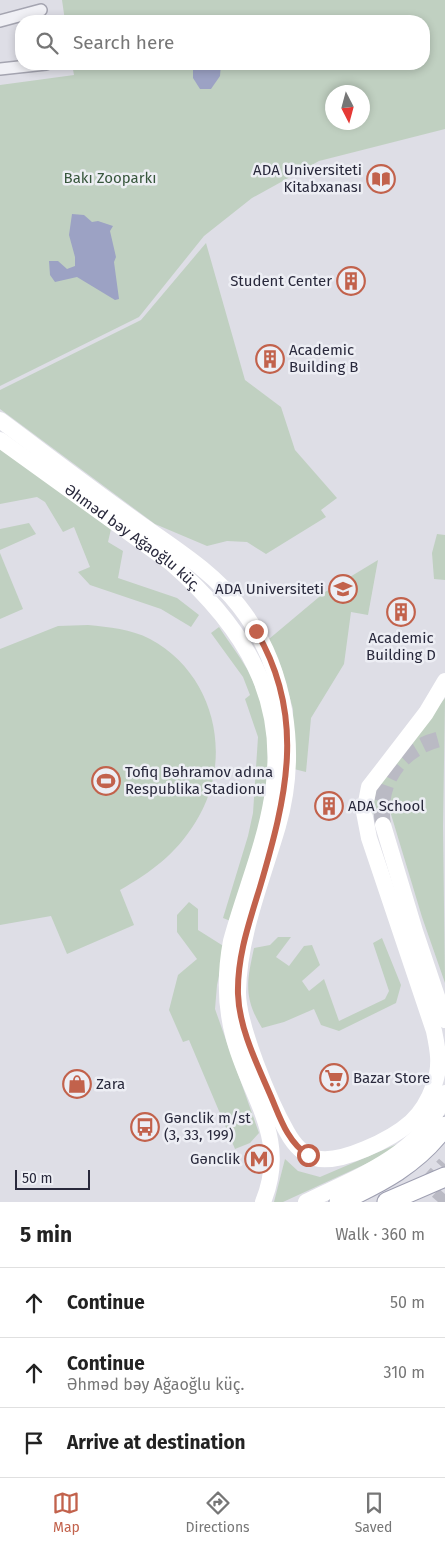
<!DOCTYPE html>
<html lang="en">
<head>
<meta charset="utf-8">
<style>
  :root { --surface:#fff; --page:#f6f6f6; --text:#222; --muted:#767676; --line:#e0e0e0; --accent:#c2624c }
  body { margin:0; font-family:"Fira Sans",sans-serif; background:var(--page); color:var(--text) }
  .compass { position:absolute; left:325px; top:85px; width:45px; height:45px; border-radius:50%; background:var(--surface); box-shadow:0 2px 8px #0003; rotate:174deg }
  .scale { position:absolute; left:15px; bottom:12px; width:75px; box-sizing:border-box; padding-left:5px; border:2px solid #29293c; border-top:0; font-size:14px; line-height:18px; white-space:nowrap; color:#29293c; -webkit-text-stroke:4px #edeef4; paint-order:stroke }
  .stop { position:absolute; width:15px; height:15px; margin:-11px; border:4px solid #c2624c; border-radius:50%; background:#fff }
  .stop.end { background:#c2624c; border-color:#fff; box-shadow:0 1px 5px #0008 }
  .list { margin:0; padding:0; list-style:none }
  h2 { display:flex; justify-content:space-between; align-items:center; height:65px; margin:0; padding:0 20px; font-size:21px }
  h2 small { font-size:16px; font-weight:400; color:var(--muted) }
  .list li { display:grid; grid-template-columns:32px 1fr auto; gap:15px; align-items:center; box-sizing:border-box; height:70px; padding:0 20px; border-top:1px solid var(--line) }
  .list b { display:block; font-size:19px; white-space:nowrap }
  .list p { margin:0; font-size:16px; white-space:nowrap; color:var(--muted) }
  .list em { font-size:16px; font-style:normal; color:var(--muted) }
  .icon { flex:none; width:28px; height:28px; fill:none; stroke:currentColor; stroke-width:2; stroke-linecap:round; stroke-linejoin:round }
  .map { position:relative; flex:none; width:445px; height:1202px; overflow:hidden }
  .search { position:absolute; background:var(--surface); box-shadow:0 2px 8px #0003; left:15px; right:15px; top:15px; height:55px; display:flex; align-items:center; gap:12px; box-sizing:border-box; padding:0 18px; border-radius:20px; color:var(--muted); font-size:19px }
  .sheet { height:275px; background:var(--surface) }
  nav { display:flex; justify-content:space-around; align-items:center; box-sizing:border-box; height:70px; border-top:1px solid var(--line); background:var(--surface); font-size:14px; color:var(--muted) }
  nav a { display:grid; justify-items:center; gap:2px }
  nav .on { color:var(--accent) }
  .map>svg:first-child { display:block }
</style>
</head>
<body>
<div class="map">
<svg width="445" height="1202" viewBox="0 0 445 1202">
  <rect width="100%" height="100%" fill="#dedee6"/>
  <!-- green -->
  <g fill="#c0d0c1" fill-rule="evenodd">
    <path d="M62 0H445V129L319 161 252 198 204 236 139 317 0 386V85L74 75 72 64H424V21H65ZM332 92H362V122H332Z"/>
    <polygon points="206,243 245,380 281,407 295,450 337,498 321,510 326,517 266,554 247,542 227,541 207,546 155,524 0,409 0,390 141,320"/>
    <polygon points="0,449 111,529 108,542 123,551 118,578 177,598 199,615 191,627 161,609 90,585 78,572 90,567 74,527 63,532 45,502 37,497 0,504"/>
    <polygon points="29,523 36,534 0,550 0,529"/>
    <polygon points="437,534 445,535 445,580 434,579 432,553"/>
    <polygon points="0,553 23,609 0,619"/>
    <polygon points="378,560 368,615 351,612 344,664 311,718 306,772 294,769 293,709 281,667 269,639 325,592"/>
    <path d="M88 625C109 627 131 629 150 639 216 674 235 761 195 823 175 855 151 872 120 890L134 925 67 954 51 916 0 925V649L58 626Z"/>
    <path d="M219 627C228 641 239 655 247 669 291 750 255 840 233 922L223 918 248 836 253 813 258 737 245 699 250 695 243 677 211 633Z"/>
    <polygon points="445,698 443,826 445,983 422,917 390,811 369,815 377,785"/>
    <polygon points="189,902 198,909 198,930 225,947 217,985 215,1009 259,1133 250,1143 235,1149 189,1040 183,1042 169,1010 178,975 197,959 177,932 177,915"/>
    <path d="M278 937H291L276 957 289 966 304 946 312 945 320 965 302 981 309 991 324 979 339 1021 385 999 389 991 373 943 382 938 401 985 396 1003 339 1031 321 1025 314 1009 284 1022 262 1028C243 997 247 981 254 948L270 945Z"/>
    <polygon points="402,1142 381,1157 283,1202 274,1202 285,1159 298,1171 320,1177"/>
  </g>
  <!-- water -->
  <g fill="#9ca2c4">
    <polygon points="193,64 221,64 220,76 211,89 200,89 193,78"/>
    <polygon points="72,214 84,215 92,222 98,221 113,226 110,231 116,257 114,262 119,299 115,300 77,277 55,282 50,275 49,261 58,261 67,269 75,266 75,257 69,235"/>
  </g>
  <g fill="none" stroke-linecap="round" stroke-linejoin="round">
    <!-- secondary-tunnel -->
    <g stroke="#babac4" stroke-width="16" stroke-dasharray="16 8" stroke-linecap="butt">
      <path d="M383 825C376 782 401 746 445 738"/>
      <polyline points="426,1185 445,1164"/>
      <polyline points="438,1202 445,1194"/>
    </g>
    <defs>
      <g id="street">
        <polyline points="0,21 41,10"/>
        <polyline points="0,69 46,64"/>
      </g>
      <g id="primary">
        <path d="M339 1202C380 1183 418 1164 445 1126"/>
        <polyline points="387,1202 445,1177"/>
      </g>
    </defs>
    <!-- street casing -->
    <use href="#street" stroke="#a4a4b0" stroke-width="14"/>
    <!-- primary casing -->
    <use href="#primary" stroke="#9e9fb1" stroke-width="21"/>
    <!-- street -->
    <use href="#street" stroke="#f0f0f5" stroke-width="11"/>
    <!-- secondary -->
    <g stroke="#fff" stroke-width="16">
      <path d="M0 420C47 455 94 491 142 525 177 550 213 572 239 606 287 667 299 753 278 826 262 881 239 935 238 992 238 1026 270 1102 287 1132 293 1143 302 1154 315 1158 340 1165 392 1139 411 1122 422 1112 429 1099 434 1085 441 1066 438 1050 434 1031L369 838 364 812 369 787 426 713 445 681"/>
      <path id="s1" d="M0 440 171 563C244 627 289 698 272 798 264 847 244 893 231 941 225 973 225 1004 233 1035 248 1096 290 1136 263 1202"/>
      <polyline points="383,825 415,931 445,1020"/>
      <path d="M306 1202C358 1176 424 1154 445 1093"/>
    </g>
    <!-- primary -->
    <use href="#primary" stroke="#fff" stroke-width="19"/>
  </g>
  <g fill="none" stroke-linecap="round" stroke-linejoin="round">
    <!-- route -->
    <path stroke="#c2624c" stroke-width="6" d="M256 631C307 717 286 798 260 887 249 923 237 957 238 994 239 1027 256 1062 269 1092 279 1114 286 1141 308 1155"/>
  </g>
  <!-- icons -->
  <defs>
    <symbol id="library-ring" viewBox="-11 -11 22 22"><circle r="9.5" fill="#edeef4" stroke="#c2624c" stroke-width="1.5"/><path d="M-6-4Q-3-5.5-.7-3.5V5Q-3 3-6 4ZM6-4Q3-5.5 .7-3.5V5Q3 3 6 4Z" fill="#c2624c"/></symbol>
    <symbol id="building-ring" viewBox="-11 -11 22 22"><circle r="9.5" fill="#edeef4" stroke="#c2624c" stroke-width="1.5"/><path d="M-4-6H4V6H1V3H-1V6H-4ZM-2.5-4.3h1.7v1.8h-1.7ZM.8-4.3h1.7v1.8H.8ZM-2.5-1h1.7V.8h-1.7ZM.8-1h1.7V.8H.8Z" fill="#c2624c"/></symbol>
    <symbol id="university-ring" viewBox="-11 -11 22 22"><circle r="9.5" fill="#edeef4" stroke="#c2624c" stroke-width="1.5"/><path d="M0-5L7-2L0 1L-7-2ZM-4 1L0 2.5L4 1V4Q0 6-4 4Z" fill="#c2624c"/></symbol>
    <symbol id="stadium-ring" viewBox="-11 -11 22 22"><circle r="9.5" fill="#edeef4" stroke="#c2624c" stroke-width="1.5"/><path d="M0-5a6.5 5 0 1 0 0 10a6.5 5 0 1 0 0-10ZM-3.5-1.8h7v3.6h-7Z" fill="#c2624c"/></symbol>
    <symbol id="supermarket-ring" viewBox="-11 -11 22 22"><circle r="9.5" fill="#edeef4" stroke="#c2624c" stroke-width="1.5"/><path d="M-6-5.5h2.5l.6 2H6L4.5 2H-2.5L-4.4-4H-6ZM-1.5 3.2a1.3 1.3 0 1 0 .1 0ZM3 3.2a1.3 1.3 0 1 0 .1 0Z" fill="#c2624c"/></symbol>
    <symbol id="shop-ring" viewBox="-11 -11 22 22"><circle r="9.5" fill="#edeef4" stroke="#c2624c" stroke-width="1.5"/><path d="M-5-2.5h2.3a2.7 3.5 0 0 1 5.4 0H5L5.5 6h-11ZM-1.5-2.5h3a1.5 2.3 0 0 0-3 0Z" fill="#c2624c"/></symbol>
    <symbol id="bus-ring" viewBox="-11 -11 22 22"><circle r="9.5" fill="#edeef4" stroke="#c2624c" stroke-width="1.5"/><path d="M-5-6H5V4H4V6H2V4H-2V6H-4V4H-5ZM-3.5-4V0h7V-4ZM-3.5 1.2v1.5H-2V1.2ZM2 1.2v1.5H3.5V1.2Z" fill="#c2624c"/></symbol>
    <symbol id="metro-ring" viewBox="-11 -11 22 22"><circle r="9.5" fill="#edeef4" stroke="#c2624c" stroke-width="1.5"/><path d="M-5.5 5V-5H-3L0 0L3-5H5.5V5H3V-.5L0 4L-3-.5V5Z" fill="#c2624c"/></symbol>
  </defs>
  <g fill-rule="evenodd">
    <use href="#library-ring" x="365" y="163" width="32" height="32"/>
    <use href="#building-ring" x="335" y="265" width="32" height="32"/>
    <use href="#building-ring" x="254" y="343" width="32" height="32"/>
    <use href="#university-ring" x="327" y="573" width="32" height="32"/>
    <use href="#building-ring" x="385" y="596" width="32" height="32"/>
    <use href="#stadium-ring" x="90" y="765" width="32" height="32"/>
    <use href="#building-ring" x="313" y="790" width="32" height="32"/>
    <use href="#supermarket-ring" x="318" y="1062" width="32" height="32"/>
    <use href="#shop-ring" x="61" y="1068" width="32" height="32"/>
    <use href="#bus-ring" x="129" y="1111" width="32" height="32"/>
    <use href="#metro-ring" x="243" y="1143" width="32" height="32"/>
  </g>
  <g text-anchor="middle" stroke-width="5" stroke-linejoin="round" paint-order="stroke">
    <!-- poi labels -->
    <g font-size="15" fill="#29293c" stroke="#edeef4" text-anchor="start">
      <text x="362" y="175" text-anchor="end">ADA Universiteti<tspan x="362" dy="17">Kitabxanası</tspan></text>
      <text x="332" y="286" text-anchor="end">Student Center</text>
      <text x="289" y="355">Academic<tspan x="289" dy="17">Building B</tspan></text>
      <text x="324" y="594" text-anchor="end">ADA Universiteti</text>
      <text x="401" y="643" text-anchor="middle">Academic<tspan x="401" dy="17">Building D</tspan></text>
      <text x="125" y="777">Tofiq Bəhramov adına<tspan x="125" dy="17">Respublika Stadionu</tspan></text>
      <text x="348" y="811">ADA School</text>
      <text x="353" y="1083">Bazar Store</text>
      <text x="96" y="1089">Zara</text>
      <text x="164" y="1123">Gənclik m/st<tspan x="164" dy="17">(3, 33, 199)</tspan></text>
      <text x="240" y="1164" text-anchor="end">Gənclik</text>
    </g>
    <!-- park labels -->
    <g font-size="15" fill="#37563c" stroke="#edeef4">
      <text x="110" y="183">Bakı Zooparkı</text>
    </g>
    <!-- street labels -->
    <g font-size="15" fill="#29293c" stroke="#edeef4">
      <text dy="5" stroke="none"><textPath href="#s1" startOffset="165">Əhməd bəy Ağaoğlu küç.</textPath></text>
    </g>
  </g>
</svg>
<svg class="compass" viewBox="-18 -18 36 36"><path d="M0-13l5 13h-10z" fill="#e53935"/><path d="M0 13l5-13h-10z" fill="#767676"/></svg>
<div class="scale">50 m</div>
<div class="stop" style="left:308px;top:1155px"></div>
<div class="stop end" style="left:256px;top:631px"></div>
<div class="search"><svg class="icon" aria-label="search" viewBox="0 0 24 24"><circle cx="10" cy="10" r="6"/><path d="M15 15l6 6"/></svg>Search here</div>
</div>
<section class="sheet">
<h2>5 min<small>Walk · 360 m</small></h2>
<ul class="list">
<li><svg class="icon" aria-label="ahead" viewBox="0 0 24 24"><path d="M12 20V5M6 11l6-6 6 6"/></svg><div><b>Continue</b></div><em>50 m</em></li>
<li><svg class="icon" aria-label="ahead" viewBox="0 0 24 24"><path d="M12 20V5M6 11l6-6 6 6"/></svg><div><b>Continue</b><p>Əhməd bəy Ağaoğlu küç.</p></div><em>310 m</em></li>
<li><svg class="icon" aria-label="arrive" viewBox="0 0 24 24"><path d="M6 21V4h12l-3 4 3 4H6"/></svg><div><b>Arrive at destination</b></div></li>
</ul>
</section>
<nav>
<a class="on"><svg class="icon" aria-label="map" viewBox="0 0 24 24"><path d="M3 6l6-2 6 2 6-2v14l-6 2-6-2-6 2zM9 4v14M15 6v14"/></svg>Map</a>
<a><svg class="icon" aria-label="directions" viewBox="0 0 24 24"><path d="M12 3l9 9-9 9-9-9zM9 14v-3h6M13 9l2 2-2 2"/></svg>Directions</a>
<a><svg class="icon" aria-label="saved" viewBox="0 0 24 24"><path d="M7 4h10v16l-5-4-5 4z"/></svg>Saved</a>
</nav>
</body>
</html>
